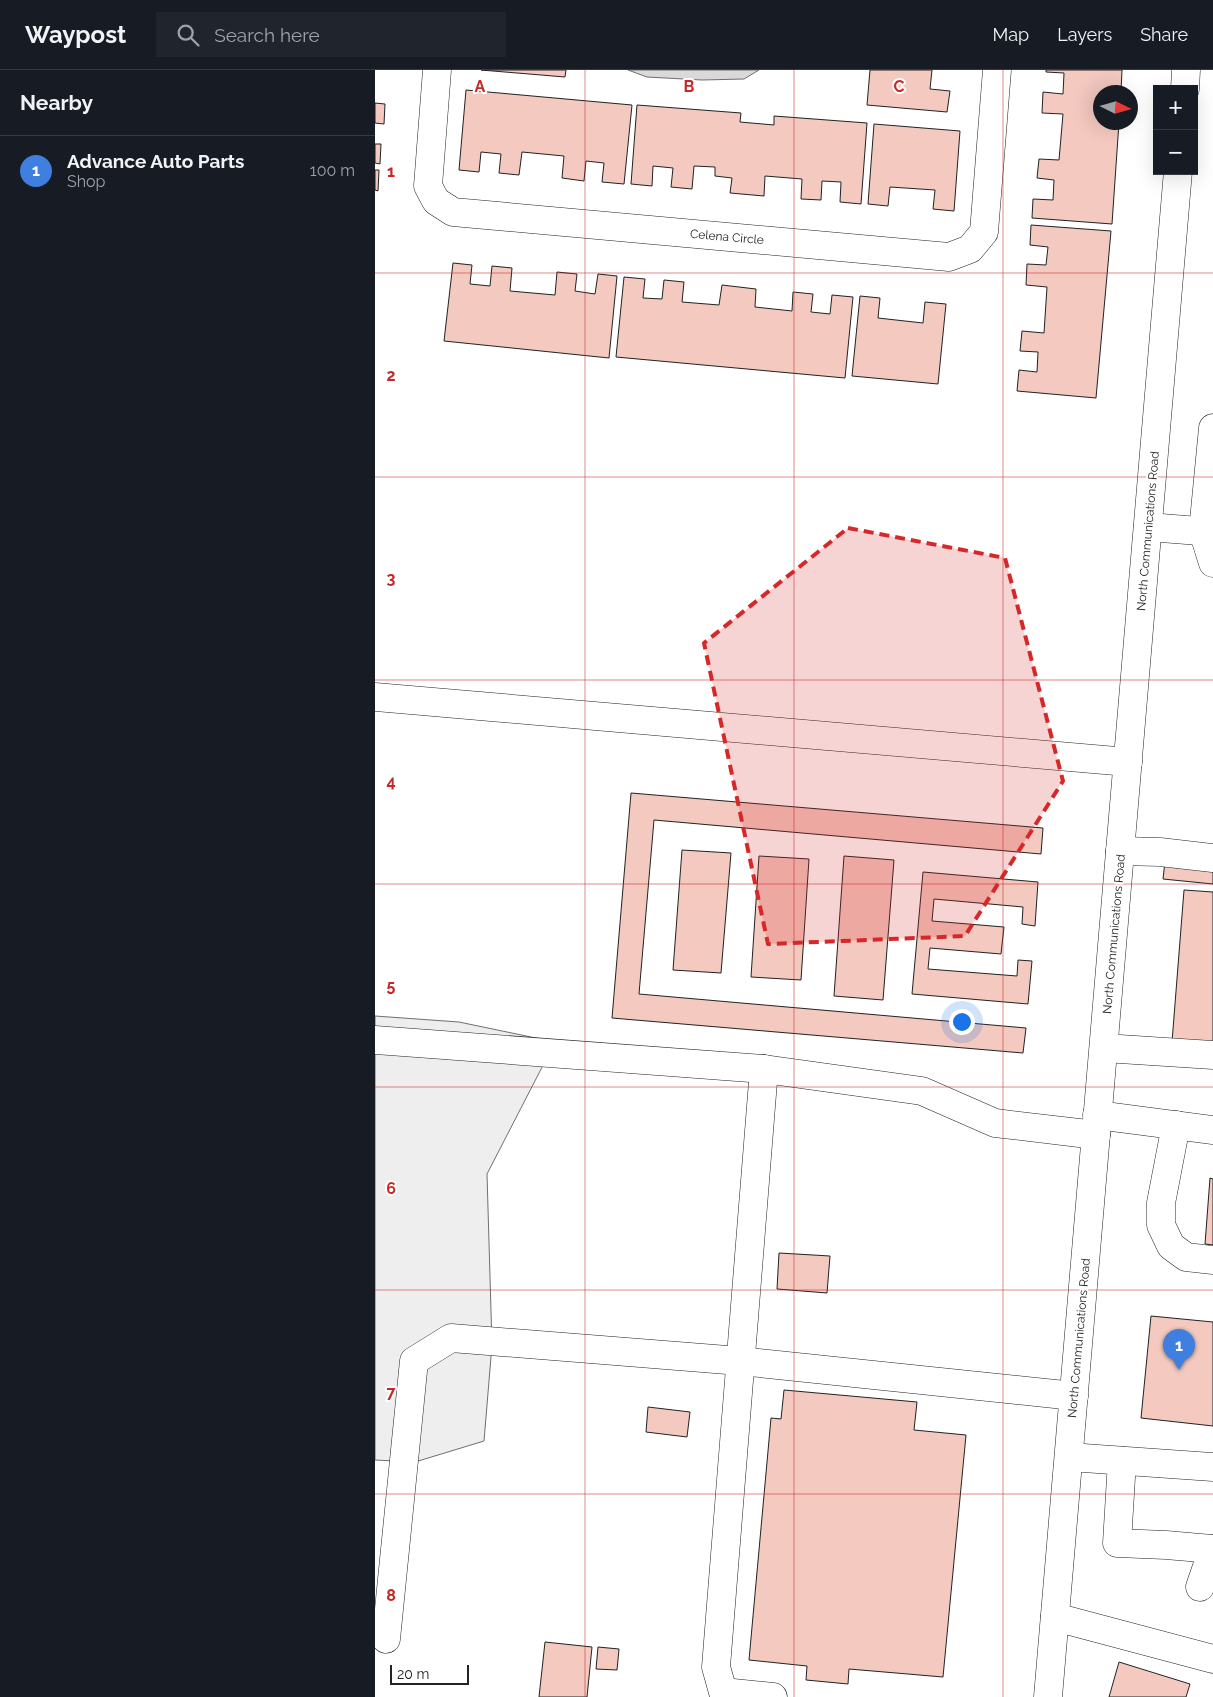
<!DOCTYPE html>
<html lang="en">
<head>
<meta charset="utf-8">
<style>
  :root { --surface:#171b24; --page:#20242c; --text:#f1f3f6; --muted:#9ea1a6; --line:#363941; --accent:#c62828 }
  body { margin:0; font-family:Raleway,sans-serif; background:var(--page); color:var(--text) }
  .controls { position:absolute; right:15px; top:15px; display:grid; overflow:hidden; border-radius:0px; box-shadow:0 5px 20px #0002 }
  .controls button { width:45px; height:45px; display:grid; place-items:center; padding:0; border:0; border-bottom:1px solid var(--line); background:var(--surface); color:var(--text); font:25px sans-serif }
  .compass { position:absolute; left:718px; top:15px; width:45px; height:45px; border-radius:50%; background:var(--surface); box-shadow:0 5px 20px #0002; rotate:95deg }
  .scale { position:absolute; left:15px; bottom:12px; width:79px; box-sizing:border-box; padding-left:5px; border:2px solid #222; border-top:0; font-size:14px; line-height:18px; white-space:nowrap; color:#222; -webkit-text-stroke:4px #fff; paint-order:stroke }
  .you { position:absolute; left:586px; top:951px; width:18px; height:18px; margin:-12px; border:4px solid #fff; border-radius:50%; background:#1a73e8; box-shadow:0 0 0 8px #1a73e833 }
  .badge { display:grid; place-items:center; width:32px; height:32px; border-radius:50%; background:var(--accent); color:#fff; font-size:16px; font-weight:700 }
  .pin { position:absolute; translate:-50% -41px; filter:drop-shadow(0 1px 2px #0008) }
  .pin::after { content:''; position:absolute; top:26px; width:18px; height:15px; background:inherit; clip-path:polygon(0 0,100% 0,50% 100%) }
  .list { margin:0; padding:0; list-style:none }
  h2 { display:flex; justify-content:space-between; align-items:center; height:65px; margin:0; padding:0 20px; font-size:21px }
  h2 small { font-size:16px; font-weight:400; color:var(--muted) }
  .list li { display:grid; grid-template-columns:32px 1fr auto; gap:15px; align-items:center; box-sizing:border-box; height:70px; padding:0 20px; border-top:1px solid var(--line) }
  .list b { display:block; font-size:19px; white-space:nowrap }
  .list p { margin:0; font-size:16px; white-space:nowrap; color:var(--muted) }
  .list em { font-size:16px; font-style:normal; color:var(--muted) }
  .icon { flex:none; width:28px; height:28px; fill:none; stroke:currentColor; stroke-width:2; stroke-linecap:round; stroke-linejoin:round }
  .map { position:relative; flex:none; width:838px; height:1627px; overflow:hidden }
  header { display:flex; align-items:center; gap:30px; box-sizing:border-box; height:70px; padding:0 25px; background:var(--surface); border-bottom:1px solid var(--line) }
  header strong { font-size:24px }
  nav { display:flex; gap:28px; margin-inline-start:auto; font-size:18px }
  .search { width:350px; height:45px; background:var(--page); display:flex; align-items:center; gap:12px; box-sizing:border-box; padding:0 18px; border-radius:0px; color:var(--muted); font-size:19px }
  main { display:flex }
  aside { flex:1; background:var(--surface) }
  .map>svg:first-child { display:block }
</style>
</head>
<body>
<header>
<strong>Waypost</strong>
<div class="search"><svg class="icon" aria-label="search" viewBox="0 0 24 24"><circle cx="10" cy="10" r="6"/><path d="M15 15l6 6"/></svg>Search here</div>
<nav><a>Map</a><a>Layers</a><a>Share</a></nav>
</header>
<main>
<aside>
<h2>Nearby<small></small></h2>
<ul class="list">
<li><span class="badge" style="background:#3f7fe0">1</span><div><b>Advance Auto Parts</b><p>Shop</p></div><em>100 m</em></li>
</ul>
</aside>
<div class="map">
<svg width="838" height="1627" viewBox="0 0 838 1627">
  <rect width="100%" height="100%" fill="#fff"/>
  <!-- green -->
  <polygon fill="#eee" stroke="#6f6f6f" points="0,946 84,952 180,972 112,1104 117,1275 109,1371 40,1392 0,1390"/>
  <!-- water -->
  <polygon fill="#d9d9d9" stroke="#6f6f6f" points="253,0 384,0 369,9 327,10 272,7"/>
  <!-- building -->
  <g fill="#f3c9c0" stroke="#222">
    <polygon points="106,0 191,0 190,7"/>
    <polygon points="495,0 557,0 555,19 575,21 572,42 492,35"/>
    <polygon points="671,0 747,0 746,22 726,22 726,52 744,52 737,154 657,148 658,129 678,130 679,110 662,108 664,89 684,90 688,44 667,43 668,22 688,24 689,3 671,2"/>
    <polygon points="91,20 257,35 249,114 227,112 229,93 211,91 209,111 187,108 189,86 147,82 144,105 124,103 126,84 106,82 104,102 84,100"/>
    <polygon points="0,33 10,34 9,54 0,53"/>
    <polygon points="262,35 366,43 365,52 399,55 399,46 492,53 486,134 465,132 466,112 447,111 446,130 426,129 427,109 390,106 389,126 355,123 357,108 340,106 340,97 319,96 317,119 296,117 298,98 278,96 277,116 256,114"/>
    <polygon points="499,54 585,61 579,141 558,139 560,120 515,117 513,136 493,134"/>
    <polygon points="0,74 6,74 5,94 0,93"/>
    <polygon points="0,100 4,100 3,121 0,120"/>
    <polygon points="656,155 736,161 721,328 642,321 644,300 662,302 663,282 645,281 647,261 669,263 672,217 651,215 652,194 671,195 673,177 655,175"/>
    <polygon points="78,193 97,195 95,214 115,216 117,196 137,198 135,221 180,225 182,202 202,204 200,221 220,224 223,204 242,206 234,288 69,271"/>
    <polygon points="249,207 270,209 268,228 287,229 289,210 309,212 307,232 344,235 347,215 381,219 380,237 417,241 418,222 438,224 436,242 455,244 457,225 478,227 470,308 241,287"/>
    <polygon points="485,226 505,228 503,248 548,253 550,232 571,234 563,314 477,306"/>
    <polygon points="256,723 668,758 666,784 279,750 264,924 651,958 648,983 237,948"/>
    <polygon points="307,780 356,783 346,903 298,900"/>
    <polygon points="384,786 434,789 426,910 376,907"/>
    <polygon points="469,786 519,790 508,930 459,926"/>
    <polygon points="790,791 838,796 838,814 788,809"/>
    <polygon points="548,802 663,812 660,856 647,854 648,837 559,829 557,851 629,857 626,884 555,878 553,899 642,906 643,890 657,891 653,934 537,924"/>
    <polygon points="809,820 838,822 838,975 797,972"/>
    <polygon points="835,1108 838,1109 838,1175 830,1174"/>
    <polygon points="404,1183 455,1186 452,1223 402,1219"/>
    <polygon points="776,1246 838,1252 838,1356 766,1348"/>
    <polygon points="409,1320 542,1332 539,1360 591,1365 568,1607 474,1599 473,1614 431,1610 432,1596 374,1590 396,1348 406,1349"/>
    <polygon points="273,1337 315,1342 312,1367 271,1362"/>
    <polygon points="170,1572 217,1577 212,1627 164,1627"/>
    <polygon points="223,1577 244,1579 242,1600 221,1599"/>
    <polygon points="744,1592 815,1614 811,1627 734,1627"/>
  </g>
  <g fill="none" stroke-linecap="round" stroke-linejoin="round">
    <defs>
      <g id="minor">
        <polyline points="62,0 53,116 61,131 78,142 574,187 595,179 609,162 622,0"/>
        <polyline points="810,19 811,0"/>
        <polyline points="838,358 828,461 838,493"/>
        <polyline points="773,457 838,462"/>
        <polyline points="0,627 753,692"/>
        <polyline points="745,781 785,782 838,788"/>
        <polyline points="0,970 389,999 547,1021 620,1053 721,1065"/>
        <polyline points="729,978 838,985"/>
        <polyline points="389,999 341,1597 348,1622 398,1627"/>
        <polyline points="722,1045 838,1060"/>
        <polyline points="801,1055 786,1133 786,1155 796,1176 811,1187 838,1190"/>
        <polyline points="694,1387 838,1397"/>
        <polyline points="747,1391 742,1473 791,1475 838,1479"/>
        <polyline points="825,1517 838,1479"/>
        <polyline points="680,1547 838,1589"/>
        <polyline points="11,1569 39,1291 76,1268 365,1291 699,1326"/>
        <polyline points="673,1627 803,101"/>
      </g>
    </defs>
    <!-- minor casing -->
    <use href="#minor" stroke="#222" stroke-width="29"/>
    <!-- minor -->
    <use href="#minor" stroke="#fff" stroke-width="28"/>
  </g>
  <!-- marked area -->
  <path fill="#d62828" fill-opacity="0.2" stroke="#d62828" stroke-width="4" stroke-dasharray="10 6" stroke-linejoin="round" d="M473 458 630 488 688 711 590 866 393 874 329 573Z"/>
  <!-- grid -->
  <path fill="none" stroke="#c62828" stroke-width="1" stroke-opacity="0.55" d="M210 0V1627M419 0V1627M628 0V1627M0 203H838M0 407H838M0 610H838M0 814H838M0 1017H838M0 1220H838M0 1424H838"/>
  <g text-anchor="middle" stroke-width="4" stroke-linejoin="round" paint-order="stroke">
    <!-- street labels -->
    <g font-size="12" fill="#222" stroke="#fff">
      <text transform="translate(352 167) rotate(5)" y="4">Celena Circle</text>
      <text transform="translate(773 461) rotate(-85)" y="4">North Communications Road</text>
      <text transform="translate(739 864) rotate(-85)" y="4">North Communications Road</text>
      <text transform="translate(704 1268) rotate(-85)" y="4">North Communications Road</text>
    </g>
  </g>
  <g font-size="16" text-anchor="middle" font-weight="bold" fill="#c62828" stroke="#fff" stroke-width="4" stroke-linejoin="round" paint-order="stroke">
    <text x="105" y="22">A</text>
    <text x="314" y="22">B</text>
    <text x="524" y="22">C</text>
    <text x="16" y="107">1</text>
    <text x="16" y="311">2</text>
    <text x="16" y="514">3</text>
    <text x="16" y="717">4</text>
    <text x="16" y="921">5</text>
    <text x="16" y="1124">6</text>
    <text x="16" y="1328">7</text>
    <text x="16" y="1531">8</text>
  </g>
</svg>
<div class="controls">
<button>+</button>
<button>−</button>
</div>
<svg class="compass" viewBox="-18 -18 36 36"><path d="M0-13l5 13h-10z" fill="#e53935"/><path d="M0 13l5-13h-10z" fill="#9ea1a6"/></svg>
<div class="scale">20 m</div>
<div class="you"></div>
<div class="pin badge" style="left:804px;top:1300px;background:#3f7fe0">1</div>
</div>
</main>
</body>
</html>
